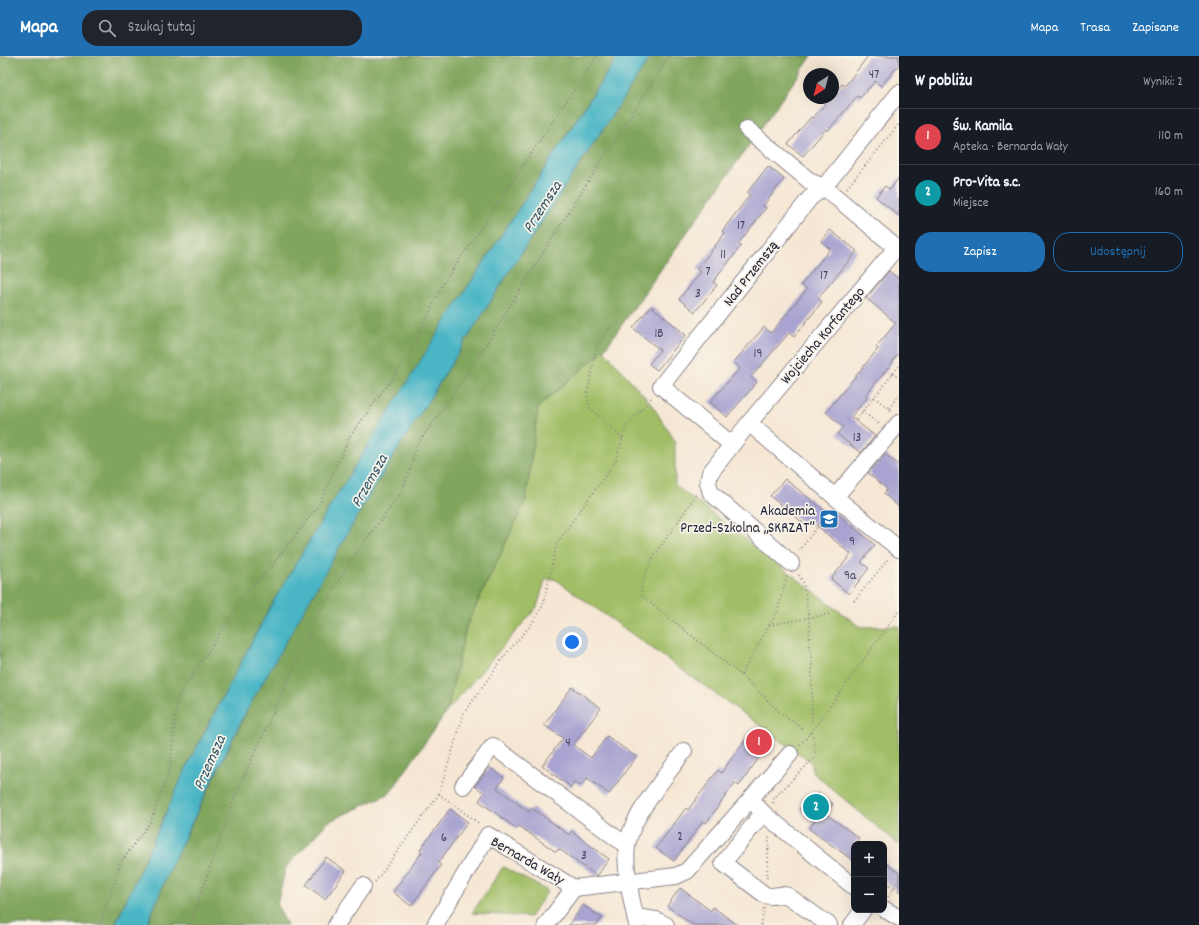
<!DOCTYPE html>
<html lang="pl">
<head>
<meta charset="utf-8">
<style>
  :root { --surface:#171b24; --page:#20242c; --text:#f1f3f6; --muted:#9ea1a6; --line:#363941; --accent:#1f6fb2 }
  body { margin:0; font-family:Dekko,sans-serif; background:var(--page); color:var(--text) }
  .controls { position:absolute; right:12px; bottom:12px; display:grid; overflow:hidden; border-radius:8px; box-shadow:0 4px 16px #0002 }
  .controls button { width:36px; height:36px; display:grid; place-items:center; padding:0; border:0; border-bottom:1px solid var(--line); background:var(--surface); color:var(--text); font:20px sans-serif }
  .compass { position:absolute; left:803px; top:12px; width:36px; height:36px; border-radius:50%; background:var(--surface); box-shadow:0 4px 16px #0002; rotate:216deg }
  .you { position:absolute; left:572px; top:586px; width:14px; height:14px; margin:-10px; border:3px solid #fff; border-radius:50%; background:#1a73e8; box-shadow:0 0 0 6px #1a73e833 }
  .badge { display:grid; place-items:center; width:26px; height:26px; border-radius:50%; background:var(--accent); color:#fff; font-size:13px; font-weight:700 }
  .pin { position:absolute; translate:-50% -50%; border:2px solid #fff; box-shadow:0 1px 4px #0006 }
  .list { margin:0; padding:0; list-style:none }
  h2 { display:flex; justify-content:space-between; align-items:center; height:52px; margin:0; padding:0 16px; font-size:17px }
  h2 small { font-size:13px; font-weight:400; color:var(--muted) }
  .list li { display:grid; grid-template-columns:26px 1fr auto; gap:12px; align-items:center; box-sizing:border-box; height:56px; padding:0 16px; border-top:1px solid var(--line) }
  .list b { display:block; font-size:15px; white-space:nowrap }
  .list p { margin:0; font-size:13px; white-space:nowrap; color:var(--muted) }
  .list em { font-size:13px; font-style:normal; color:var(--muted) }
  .actions { display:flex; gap:8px; padding:12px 16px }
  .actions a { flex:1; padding:9px 0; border:1px solid var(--accent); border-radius:16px; text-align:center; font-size:14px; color:var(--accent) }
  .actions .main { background:var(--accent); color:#fff }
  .icon { flex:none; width:22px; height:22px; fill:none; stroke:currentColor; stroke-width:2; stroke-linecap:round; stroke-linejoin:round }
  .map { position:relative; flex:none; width:899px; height:869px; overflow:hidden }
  header { display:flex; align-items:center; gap:24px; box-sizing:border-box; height:56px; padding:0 20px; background:var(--accent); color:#fff }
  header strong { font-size:19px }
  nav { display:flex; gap:22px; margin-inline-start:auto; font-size:14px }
  .search { width:280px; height:36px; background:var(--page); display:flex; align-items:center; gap:10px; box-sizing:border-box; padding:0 14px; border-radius:16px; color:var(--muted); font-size:15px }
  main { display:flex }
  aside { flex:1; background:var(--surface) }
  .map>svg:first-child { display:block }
</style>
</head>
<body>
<header>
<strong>Mapa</strong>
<div class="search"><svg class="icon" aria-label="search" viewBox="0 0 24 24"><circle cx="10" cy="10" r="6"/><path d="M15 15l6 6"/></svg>Szukaj tutaj</div>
<nav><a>Mapa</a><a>Trasa</a><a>Zapisane</a></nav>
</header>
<main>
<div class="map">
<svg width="899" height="869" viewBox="0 0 899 869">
  <rect width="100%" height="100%" fill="#f7f3e8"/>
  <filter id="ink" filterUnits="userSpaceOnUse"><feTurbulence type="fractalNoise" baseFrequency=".025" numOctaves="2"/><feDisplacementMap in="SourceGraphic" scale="8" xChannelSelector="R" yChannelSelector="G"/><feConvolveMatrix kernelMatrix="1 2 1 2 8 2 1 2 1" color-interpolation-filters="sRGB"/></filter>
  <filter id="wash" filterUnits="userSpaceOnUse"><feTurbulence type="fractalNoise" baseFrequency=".012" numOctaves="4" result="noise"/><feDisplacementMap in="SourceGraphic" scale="16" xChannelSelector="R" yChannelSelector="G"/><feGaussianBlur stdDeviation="0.9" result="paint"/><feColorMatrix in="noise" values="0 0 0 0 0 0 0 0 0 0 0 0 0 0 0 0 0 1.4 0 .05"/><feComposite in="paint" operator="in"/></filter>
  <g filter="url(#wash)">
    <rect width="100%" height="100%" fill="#f6e7d4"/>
    <!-- green -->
    <g fill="#a1be66" stroke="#627050">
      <polygon points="604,294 652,349 675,385 675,429 860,571 899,570 899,789 813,717 811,706 555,523 545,524 537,551 447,655 466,571 526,444 538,351"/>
      <polygon points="503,811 548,835 530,861 472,857"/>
    </g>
    <!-- forest -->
    <g fill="#80a55b" stroke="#51644b">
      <polygon points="0,0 618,0 551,102 335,442 270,551 189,706 115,869 0,869"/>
      <polygon points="651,0 812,0 604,294 538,351 526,444 466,571 447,655 390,737 328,766 286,811 277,849 287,869 147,869 168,816 263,622 371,436 514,208"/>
    </g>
    <!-- water -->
    <polygon fill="#49b5c5" stroke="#366c80" points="618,0 651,0 514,208 371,436 242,663 168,816 147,869 115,869 189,706 270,551 335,442 439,275"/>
    <g id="blocks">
      <!-- building -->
      <g fill="#a8a3d0">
        <polygon points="868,0 899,0 899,9 881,30 875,25 860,42 857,40 828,75 826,73 803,100 788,88 811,61 813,62 830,42 833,42 833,39 842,28 845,30"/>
        <polygon points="768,110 784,123 763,150 766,152 738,188 741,190 713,226 717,229 695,256 679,243 701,216 697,213 725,177 722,175 750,139 747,137"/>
        <polygon points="899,121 899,160 876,141 885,130 890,134"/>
        <polygon points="830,174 857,195 818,242 822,246 794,281 789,277 751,321 757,326 727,361 710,346 740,312 734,306 764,271 771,277 807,233 801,229 830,193 821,185"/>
        <polygon points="889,215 899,223 899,297 892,305 893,306 865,340 867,342 851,361 875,380 861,397 837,378 843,371 826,356 878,293 876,291 896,267 866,242"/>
        <polygon points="651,250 686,279 657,314 649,308 660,294 633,272"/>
        <polygon points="885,398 899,409 899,451 884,438 887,433 868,417"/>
        <polygon points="785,423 829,458 833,454 875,489 861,506 869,512 849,538 831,523 851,498 811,465 807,470 770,440"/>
        <polygon points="572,631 601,652 573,689 591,702 607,680 636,701 609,738 587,722 581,730 574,726 571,731 542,710 563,682 544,669"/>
        <polygon points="751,676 768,689 739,730 735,727 706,767 703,765 674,805 656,792 686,752 688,754 718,714 721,717"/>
        <polygon points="489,711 504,722 497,732 529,756 532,752 569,779 571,775 609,803 597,820 559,793 556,796 519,770 517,773 479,745 484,737 475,730"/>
        <polygon points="818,737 833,748 826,758 859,782 854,788 854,805 809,773 815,764 800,753 810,740 814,743"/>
        <polygon points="450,753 468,766 438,807 441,809 411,850 393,836 422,796 420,794"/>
        <polygon points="326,801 346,815 325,843 306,829"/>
        <polygon points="884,806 899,817 899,836 884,825"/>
        <polygon points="680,832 711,855 713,851 737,869 693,869 667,850"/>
        <polygon points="583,849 602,862 597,869 569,869"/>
      </g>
    </g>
  </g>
  <g filter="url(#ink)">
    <use href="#blocks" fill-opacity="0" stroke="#8c8488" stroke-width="1"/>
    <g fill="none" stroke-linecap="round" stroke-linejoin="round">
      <defs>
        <g id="minor">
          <polyline points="747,73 811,126 824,131 899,194"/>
          <polyline points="749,367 710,417 708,427 711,437 791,507"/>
          <polyline points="899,367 835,441 899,493"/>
          <polyline points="731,388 661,330 810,142 824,131 899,37"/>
          <polyline points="835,441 749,367 896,192"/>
          <polyline points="463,730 493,690 627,790"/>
          <polyline points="756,749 763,757 854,831"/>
          <path d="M763 757 723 807 765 839C775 842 778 837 788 840L829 869"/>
          <polyline points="884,853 899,862"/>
          <polyline points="635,861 656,864 666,869"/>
          <polyline points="336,869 363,830"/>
          <polyline points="435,869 488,779 574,832 676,820 687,815 790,698"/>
          <polyline points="546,869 574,832"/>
          <path d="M637 869C632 845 624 814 627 790 631 761 666 720 684 695"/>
          <polyline points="852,869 863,854"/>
        </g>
      </defs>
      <!-- minor casing -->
      <use href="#minor" stroke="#8c8488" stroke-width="18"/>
      <!-- path -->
      <g stroke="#8c8488" stroke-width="2" stroke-dasharray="1 3" stroke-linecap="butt">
        <polyline points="847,132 899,68"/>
        <polyline points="619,267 610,271 596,292 587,339 590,352 623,383"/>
        <polyline points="889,315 899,322"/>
        <polyline points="874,341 893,356"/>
        <polyline points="889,352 899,339"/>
        <polyline points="862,355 880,369"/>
        <polyline points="856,364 899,310"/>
        <polyline points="696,439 650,506 641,530 642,540 741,619 777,556 787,520"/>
        <polyline points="799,495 830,454"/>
        <polyline points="799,519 804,528 810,572 808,587 812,600 812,667"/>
        <polyline points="854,545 889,502"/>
        <polyline points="769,569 829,558"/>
        <polyline points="741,619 784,660 804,674"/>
        <polyline points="800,689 812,675"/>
        <polyline points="439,738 464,657 505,599 531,569 543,549 557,487 615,406 626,371 653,340"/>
        <polyline points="773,747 774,742 816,700 812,675 899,555"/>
        <polyline points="767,822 769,779"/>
        <polyline points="375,826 439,738 480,768"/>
        <polyline points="888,841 899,824"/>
        <polyline points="99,869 103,861 121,806 151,765 170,712 177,643 247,535 269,513 319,449 350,380 410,298 443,228 597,0"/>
        <polyline points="190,869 235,740 318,558 358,494 400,439 410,414 416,390 470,314 568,157 669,0"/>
        <polyline points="761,869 764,852"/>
      </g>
      <!-- minor -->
      <use href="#minor" stroke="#fff" stroke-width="16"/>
    </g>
  </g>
  <!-- icons -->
  <defs>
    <symbol id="school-square" viewBox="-11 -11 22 22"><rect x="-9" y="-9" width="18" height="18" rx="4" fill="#1f6fb2" stroke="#f7f3e8"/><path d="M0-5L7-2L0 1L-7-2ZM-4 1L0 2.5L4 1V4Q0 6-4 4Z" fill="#fff"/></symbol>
  </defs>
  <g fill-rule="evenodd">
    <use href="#school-square" x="818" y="452" width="22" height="22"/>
  </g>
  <g text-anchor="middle" stroke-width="3.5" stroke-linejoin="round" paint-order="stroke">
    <!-- number labels -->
    <g font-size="13" fill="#444260">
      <text x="874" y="22">47</text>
      <text x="741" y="173">17</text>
      <text x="723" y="202">11</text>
      <text x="708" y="219">7</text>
      <text x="824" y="223">17</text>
      <text x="698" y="241">3</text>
      <text x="659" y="281">1B</text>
      <text x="758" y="301">19</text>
      <text x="857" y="385">13</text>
      <text x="852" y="489">9</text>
      <text x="850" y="523">9a</text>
      <text x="568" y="690">4</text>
      <text x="680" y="784">2</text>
      <text x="444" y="785">6</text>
      <text x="584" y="803">3</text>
    </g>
    <!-- street labels -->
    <g font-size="15" fill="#22223b" stroke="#f7f3e8">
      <text transform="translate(750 217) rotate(-52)" y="5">Nad Przemszą</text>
      <text transform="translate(822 279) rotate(-50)" y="5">Wojciecha Korfantego</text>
      <text transform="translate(528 804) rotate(30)" y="5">Bernarda Wały</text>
    </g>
    <!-- poi labels -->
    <g font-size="15" fill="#22223b" stroke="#f7f3e8" text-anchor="end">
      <text x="815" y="459">Akademia<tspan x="815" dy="17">Przed-Szkolna „SKRZAT”</tspan></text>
    </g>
    <!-- water labels -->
    <g font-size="16" font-style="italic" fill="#30556b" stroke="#f7f3e8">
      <text transform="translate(541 150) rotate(-57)" y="6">Przemsza</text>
      <text transform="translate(368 424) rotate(-60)" y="6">Przemsza</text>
      <text transform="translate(208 706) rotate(-66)" y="6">Przemsza</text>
    </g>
  </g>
</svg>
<div class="controls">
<button>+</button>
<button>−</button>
</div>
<svg class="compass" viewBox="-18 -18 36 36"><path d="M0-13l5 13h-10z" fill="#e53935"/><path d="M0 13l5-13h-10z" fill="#9ea1a6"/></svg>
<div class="you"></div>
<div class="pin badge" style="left:759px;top:686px;background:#e0444e">1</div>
<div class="pin badge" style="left:816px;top:751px;background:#0f9aa8">2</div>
</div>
<aside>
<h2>W pobliżu<small>Wyniki: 2</small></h2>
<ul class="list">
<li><span class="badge" style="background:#e0444e">1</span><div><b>Św. Kamila</b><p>Apteka · Bernarda Wały</p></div><em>110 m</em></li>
<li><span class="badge" style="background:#0f9aa8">2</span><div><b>Pro-Vita s.c.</b><p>Miejsce</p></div><em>160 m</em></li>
</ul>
<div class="actions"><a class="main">Zapisz</a><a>Udostępnij</a></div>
</aside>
</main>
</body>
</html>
